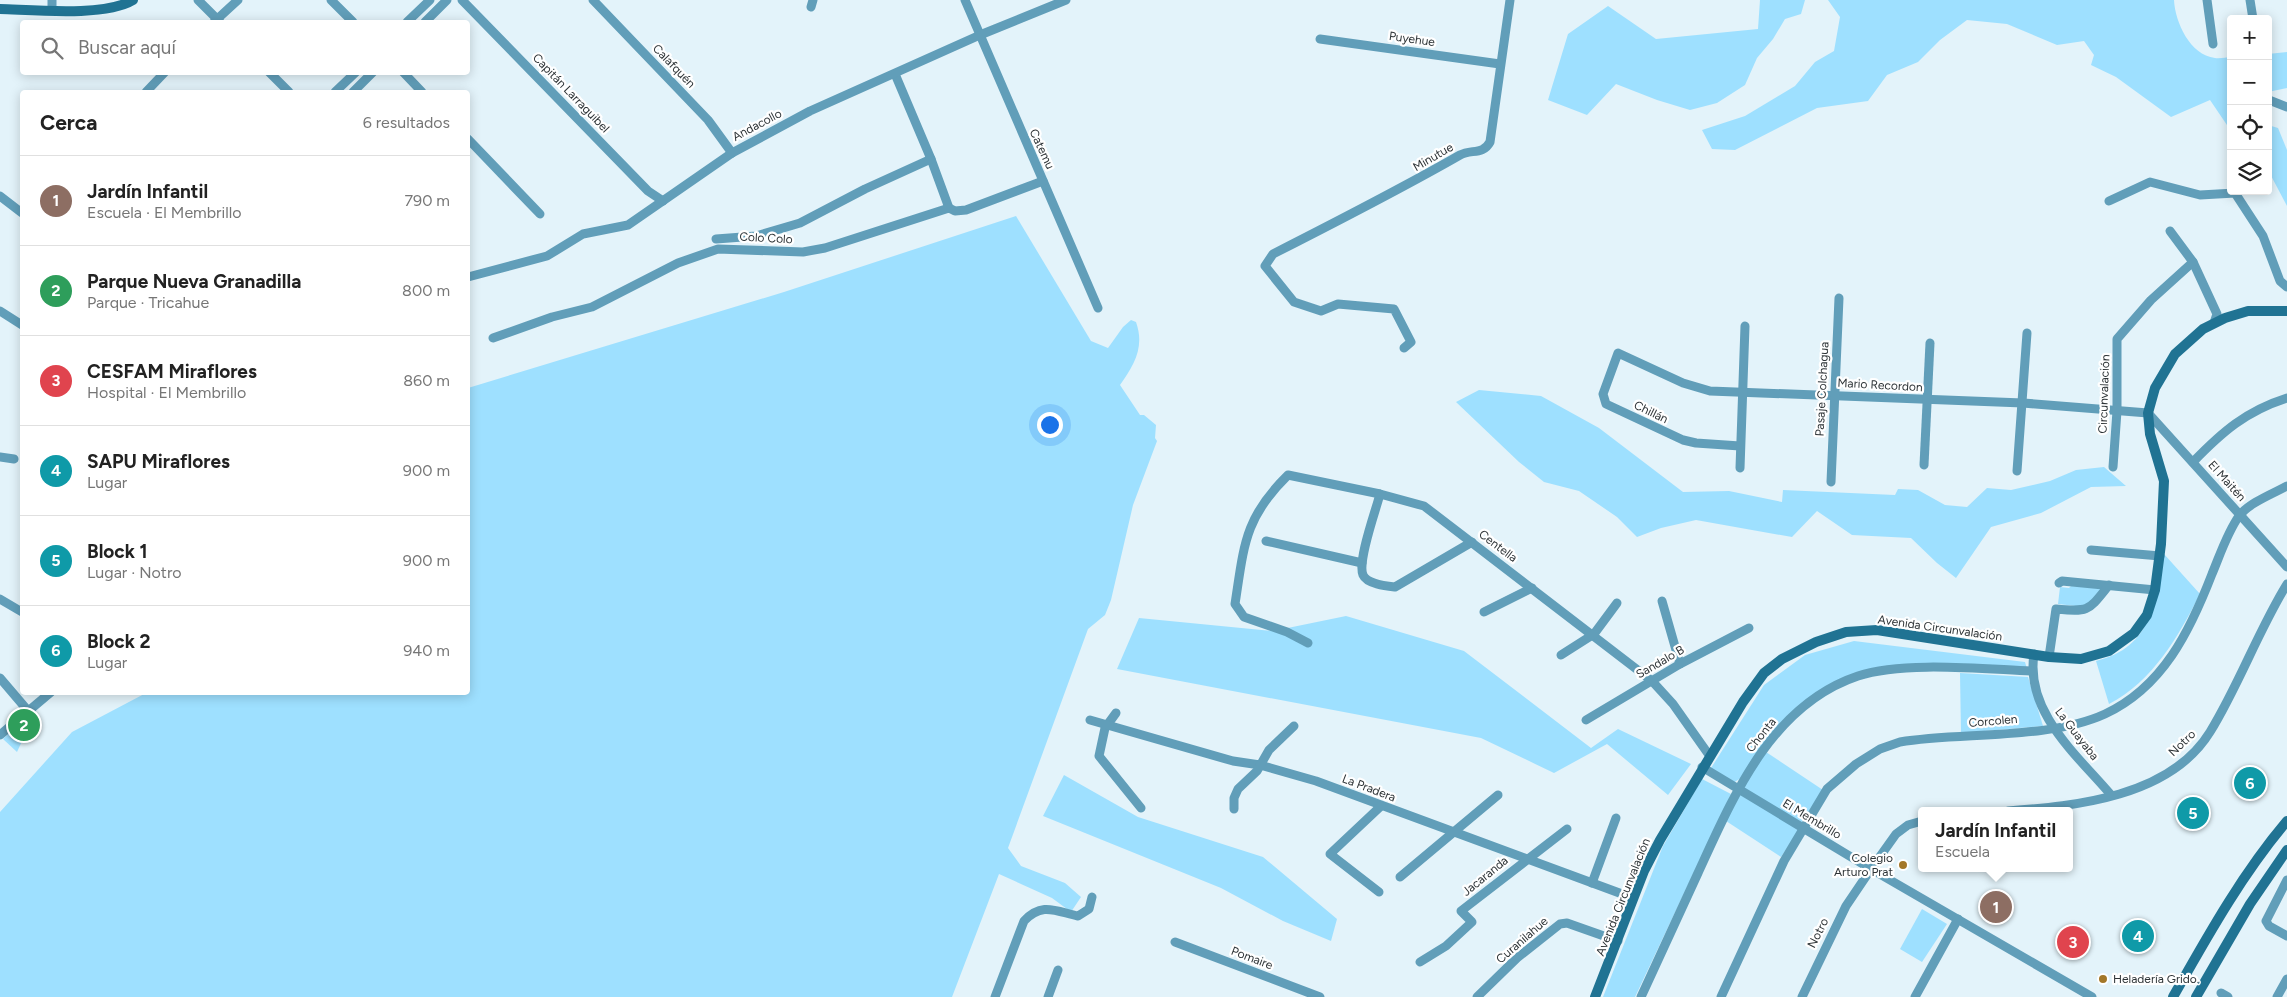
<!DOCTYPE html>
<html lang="es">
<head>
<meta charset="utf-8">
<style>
  :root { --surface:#fff; --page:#f6f6f6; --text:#222; --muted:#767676; --line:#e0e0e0; --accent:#b45309 }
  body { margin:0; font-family:Figtree,sans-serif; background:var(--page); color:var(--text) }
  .controls { position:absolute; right:15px; top:15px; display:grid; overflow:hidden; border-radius:5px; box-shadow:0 2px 12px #0003 }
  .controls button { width:45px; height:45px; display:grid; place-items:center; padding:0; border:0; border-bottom:1px solid var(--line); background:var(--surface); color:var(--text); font:25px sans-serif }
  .you { position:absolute; left:1049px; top:424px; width:18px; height:18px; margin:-12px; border:4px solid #fff; border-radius:50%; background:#1a73e8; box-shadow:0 0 0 8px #1a73e833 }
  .badge { display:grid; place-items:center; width:32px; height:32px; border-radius:50%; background:var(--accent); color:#fff; font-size:16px; font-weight:700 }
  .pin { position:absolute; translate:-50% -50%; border:2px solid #fff; box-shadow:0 1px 5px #0006 }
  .popup { position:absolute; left:1918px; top:807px; width:155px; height:65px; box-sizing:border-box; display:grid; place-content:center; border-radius:5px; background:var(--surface); filter:drop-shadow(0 1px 4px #0005); font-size:16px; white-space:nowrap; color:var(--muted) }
  .popup b { font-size:19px; color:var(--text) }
  .popup::after { content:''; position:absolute; left:50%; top:100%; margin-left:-10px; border:10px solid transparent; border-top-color:var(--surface) }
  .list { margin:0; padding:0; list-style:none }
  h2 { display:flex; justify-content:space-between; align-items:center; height:65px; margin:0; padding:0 20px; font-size:21px }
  h2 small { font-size:16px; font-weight:400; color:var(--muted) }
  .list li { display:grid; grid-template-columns:32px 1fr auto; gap:15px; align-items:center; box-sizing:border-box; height:90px; padding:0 20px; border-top:1px solid var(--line) }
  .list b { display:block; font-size:19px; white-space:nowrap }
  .list p { margin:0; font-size:16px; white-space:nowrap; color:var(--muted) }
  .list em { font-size:16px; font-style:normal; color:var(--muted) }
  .icon { flex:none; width:28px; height:28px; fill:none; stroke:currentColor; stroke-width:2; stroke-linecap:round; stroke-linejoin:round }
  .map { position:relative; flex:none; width:2287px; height:997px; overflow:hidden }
  .search { position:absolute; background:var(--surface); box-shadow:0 2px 12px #0003; left:20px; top:20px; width:450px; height:55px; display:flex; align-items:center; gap:12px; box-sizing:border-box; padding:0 18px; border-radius:5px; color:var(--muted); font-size:19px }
  .panel { position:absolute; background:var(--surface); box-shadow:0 2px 12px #0003; left:20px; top:90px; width:450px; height:605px; border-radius:5px }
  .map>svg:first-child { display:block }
</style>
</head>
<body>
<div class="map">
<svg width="2287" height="997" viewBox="0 0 2287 997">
  <rect width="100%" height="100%" fill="#e3f3fa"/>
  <!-- green -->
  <g fill="#9ee0ff">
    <polygon points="1760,0 1805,0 1801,14 1785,19 1773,39 1757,58 1745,85 1717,103 1690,110 1657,100 1616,84 1587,115 1548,100 1568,34 1608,6 1656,39 1758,29"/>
    <path d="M1828 0H2174C2175 22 2190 55 2215 58 2220 59 2226 57 2231 57V131L2210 100 2171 117 2116 77 2091 65 2094 55 2084 41 2057 45 2007 24 1967 20 1940 40 1918 62 1887 75 1868 101 1817 108 1735 150 1712 149 1702 130 1745 116 1795 86 1815 62 1834 51 1840 17Z"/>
    <polygon points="2287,52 2287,88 2268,92 2268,54"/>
    <polygon points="2268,125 2278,128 2287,150 2287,206 2268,170"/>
    <path d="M1016 216 1091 341 1108 348 1123 327 1131 320 1136 322C1145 347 1134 365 1120 385L1140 415H1144L1156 425 1155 438 1157 441 1133 505 1111 600 1105 615 1088 629 1008 848 1021 866 1065 883 1081 897 1071 912 1052 898 999 874 952 997H0V812L72 732 146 693 468 692V388L784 292Z"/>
    <polygon points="1479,390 1541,396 1599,428 1683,492 1729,491 1782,502 1783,490 1895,495 1898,489 1918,490 1945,505 1967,507 1987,488 2011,490 2050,481 2076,470 2104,467 2126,486 2091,487 2041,513 1991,527 1956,578 1937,563 1911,538 1852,535 1817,511 1792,537 1696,520 1661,528 1637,537 1617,517 1579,491 1544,482 1519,462 1456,402"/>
    <path d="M2164 554 2200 594C2178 637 2153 681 2109 704L2096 661C2153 647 2154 603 2164 554Z"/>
    <polygon points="2071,586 2102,588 2093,600 2084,607 2058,604 2060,587 2069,588"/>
    <polygon points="1346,616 1464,651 1591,748 1618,729 1691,764 1668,795 1607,744 1554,773 1481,738 1117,669 1139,618 1273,631"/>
    <polygon points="1854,641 2025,662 2027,669 1900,666 1818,693 1741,778 1733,783 1711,768 1764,685 1805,655"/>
    <polygon points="1960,673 2028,677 2043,726 1961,733"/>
    <polygon points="35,709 36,711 17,752 3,739"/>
    <polygon points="1766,752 1823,790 1801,823 1745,789 1745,782"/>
    <polygon points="1064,775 1138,817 1263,857 1337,919 1331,941 1283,921 1221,888 1043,816"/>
    <polygon points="1702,779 1731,794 1635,997 1603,997 1663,846"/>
    <polygon points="1740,793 1799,830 1781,857 1726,821"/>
    <polygon points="1922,909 1947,924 1922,962 1900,949"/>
  </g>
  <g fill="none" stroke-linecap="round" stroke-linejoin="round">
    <!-- street -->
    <g stroke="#619eb9" stroke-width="9">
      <polyline points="52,0 52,10"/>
      <polyline points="198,0 220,22"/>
      <polyline points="331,0 353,22"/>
      <polyline points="462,0 648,191 663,201"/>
      <polyline points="593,0 708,120 732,153"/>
      <polyline points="965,0 1098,308"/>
      <polyline points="2207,0 2213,44"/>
      <polyline points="2250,0 2253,19"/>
      <polyline points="811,7 813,0"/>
      <polyline points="214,22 238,0"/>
      <polyline points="407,22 430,0"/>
      <polyline points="425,22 447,0"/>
      <polyline points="1320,39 1500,64"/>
      <polyline points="269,72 289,92"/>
      <polyline points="403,72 422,92"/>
      <polyline points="895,74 931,159 949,208"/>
      <polyline points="146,92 165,72"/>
      <polyline points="335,92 356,72"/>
      <polyline points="353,92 373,72"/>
      <polyline points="2269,100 2287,107"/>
      <polyline points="468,139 540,214"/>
      <polyline points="0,196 22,213"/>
      <polyline points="2109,201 2150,182 2200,195 2235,193 2263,236 2280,281 2287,287"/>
      <polyline points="2170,231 2193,262 2217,314 2214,323"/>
      <polyline points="716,239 756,236 800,223 865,189 931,159"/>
      <polyline points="468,277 547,256 583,234 628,225 732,153 810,111 980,35 1066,0"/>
      <polyline points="0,311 22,325"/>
      <polyline points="493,338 552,317 592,307 678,263 718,249 803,252 825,248 949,208 955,211 966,210 1043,181"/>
      <path d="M1404 348 1411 342 1394 309 1338 304 1321 311 1294 302 1265 266 1273 254C1336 222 1399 190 1460 155 1471 149 1483 155 1490 142L1510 0"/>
      <polyline points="1740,446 1696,443 1683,440 1606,404 1603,394 1618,353 1683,383 1710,391 2023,403 2148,413 2287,567"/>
      <polyline points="0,457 14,459"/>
      <path d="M2193 462C2222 432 2246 411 2287 398"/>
      <polyline points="1924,465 1930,343"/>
      <polyline points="2113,467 2117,411 2117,339 2151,300 2193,262"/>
      <polyline points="1740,468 1745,326"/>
      <polyline points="2017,471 2027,333"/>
      <polyline points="1831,482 1839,298"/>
      <path d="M1380 494C1376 510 1357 561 1363 575 1367 584 1386 586 1395 587L1472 542"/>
      <polyline points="1266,541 1362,563"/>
      <polyline points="2091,550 2160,556"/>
      <polyline points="2059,583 2062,581 2155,590"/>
      <polyline points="0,599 22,612"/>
      <polyline points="1662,601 1680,664"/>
      <polyline points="1484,612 1532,588"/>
      <path d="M1308 643 1287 632 1244 617 1235 604C1244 546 1244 518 1288 475L1380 494 1424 506 1652 681 1673 704 1709 755"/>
      <path d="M2034 654C2025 712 2077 755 2111 795"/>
      <polyline points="1561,655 1594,634 1617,603"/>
      <path d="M2049 657 2056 609C2090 612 2088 611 2109 585"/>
      <polyline points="0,678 29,712"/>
      <polyline points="1116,713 1105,728 1099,756 1141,808"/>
      <polyline points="1090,720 1233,761 1260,765 1316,781 1633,898"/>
      <polyline points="1586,720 1680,664 1749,628"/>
      <polyline points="0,735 51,692"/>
      <polyline points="1702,767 1871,869 2092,997"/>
      <polyline points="1234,809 1234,798 1238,789 1257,771 1269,750 1294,726"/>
      <path d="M2008 811C2076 806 2170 797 2210 732 2239 685 2258 631 2287 584"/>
      <polyline points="1400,877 1498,795"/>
      <polyline points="2287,880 2266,921 2269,926 2287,936"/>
      <polyline points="1592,883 1616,818"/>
      <polyline points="1379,892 1330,854 1381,806"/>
      <polyline points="1175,942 1320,997"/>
      <polyline points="1420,962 1446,946 1472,922 1461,911 1567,829"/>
      <polyline points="2221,993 2228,997"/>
      <path d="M995 997 1024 921C1042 902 1055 911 1078 916L1089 909 1092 897"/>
      <polyline points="1048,997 1058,970"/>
      <polyline points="1477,997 1517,958 1560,924 1567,923 1618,941"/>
      <path d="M1641 997C1660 956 1679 914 1698 873 1733 797 1771 705 1858 676 1903 661 1982 669 2031 671"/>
      <path d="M1721 997 1784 861 1827 789 1856 764 1880 749 1900 742C1962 732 2048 740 2105 714 2163 687 2190 631 2212 574 2220 555 2227 533 2239 516 2249 503 2272 494 2287 486"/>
      <polyline points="1802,997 1846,906 1871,869 1896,834 1908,825 1922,821"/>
      <polyline points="1915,997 1958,919"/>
      <polyline points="2277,997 2287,979"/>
    </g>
    <!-- secondary -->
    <g stroke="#207393" stroke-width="10">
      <path d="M0 9C34 10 105 17 133 0"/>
      <polyline points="1595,997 1644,871 1660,840 1743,702 1764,673 1782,659 1816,642 1846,632 1877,630 2049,657 2081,659 2109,651 2134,633 2147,615 2155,590 2161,544 2164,481 2150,434 2148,413 2155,388 2175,354 2203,329 2225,318 2248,311 2287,311"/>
      <path d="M2173 997C2207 937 2242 874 2287 821"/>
      <polyline points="2196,997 2250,904 2287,850"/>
    </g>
  </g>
  <!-- markers -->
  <g fill="#a37728" stroke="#fff" stroke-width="2">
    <circle cx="1903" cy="865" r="5"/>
    <circle cx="2103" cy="979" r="5"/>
  </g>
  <g text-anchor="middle" stroke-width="4.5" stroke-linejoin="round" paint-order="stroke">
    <!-- street labels -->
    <g font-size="12" fill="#2d3336" stroke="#fff">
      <text transform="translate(1412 39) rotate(8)" y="4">Puyehue</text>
      <text transform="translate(674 66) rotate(46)" y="4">Calafquén</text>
      <text transform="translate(571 93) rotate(46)" y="4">Capitán Larraguibel</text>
      <text transform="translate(757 125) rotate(-28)" y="4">Andacollo</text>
      <text transform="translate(1042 149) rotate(65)" y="4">Catemu</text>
      <text transform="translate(1433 157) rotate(-30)" y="4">Minutue</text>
      <text transform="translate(766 238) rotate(3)" y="4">Colo Colo</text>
      <text transform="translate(1880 385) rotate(3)" y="4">Mario Recordon</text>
      <text transform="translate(1822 389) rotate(-87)" y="4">Pasaje Colchagua</text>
      <text transform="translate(2104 394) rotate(-88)" y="4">Circunvalación</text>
      <text transform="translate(1651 412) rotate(26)" y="4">Chillán</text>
      <text transform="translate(2227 481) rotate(48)" y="4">El Maitén</text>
      <text transform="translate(1498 546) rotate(37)" y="4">Centella</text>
      <text transform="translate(1940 628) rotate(8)" y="4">Avenida Circunvalación</text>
      <text transform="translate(1660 662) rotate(-30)" y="4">Sandalo B</text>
      <text transform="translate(1993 721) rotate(-5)" y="4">Corcolen</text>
      <text transform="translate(2077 734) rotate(52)" y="4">La Guayaba</text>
      <text transform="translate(1761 735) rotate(-51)" y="4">Chonta</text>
      <text transform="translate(2182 743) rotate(-44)" y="4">Notro</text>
      <text transform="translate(1369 788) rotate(21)" y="4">La Pradera</text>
      <text transform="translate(1812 819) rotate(31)" y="4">El Membrillo</text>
      <text transform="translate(1485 876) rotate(-39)" y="4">Jacaranda</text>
      <text transform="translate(1623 897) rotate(-68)" y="4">Avenida Circunvalación</text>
      <text transform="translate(1818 933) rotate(-63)" y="4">Notro</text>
      <text transform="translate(1522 940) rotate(-41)" y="4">Curanilahue</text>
      <text transform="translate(1252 958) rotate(21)" y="4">Pomaire</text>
    </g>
    <!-- poi labels -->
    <g font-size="12" fill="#2d3336" stroke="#fff" text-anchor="end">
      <text x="1893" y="862">Colegio<tspan x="1893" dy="14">Arturo Prat</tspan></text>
      <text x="2113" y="983" text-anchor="start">Heladería Grido.</text>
    </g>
  </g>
</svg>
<div class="controls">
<button>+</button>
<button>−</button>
<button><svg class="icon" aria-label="locate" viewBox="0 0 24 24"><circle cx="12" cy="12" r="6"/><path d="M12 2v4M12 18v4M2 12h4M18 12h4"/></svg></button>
<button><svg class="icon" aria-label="layers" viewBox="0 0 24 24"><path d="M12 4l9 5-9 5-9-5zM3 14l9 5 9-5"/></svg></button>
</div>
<div class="you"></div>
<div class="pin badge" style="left:1996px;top:907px;background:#8d6e63">1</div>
<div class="popup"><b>Jardín Infantil</b>Escuela</div>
<div class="pin badge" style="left:24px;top:725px;background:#2e9e5b">2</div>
<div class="pin badge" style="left:2073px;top:942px;background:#e0444e">3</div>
<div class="pin badge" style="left:2138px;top:936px;background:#0f9aa8">4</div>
<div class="pin badge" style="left:2193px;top:813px;background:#0f9aa8">5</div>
<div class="pin badge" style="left:2250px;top:783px;background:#0f9aa8">6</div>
<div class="search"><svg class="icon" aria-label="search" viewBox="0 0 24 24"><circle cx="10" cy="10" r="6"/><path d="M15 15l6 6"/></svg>Buscar aquí</div>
<section class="panel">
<h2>Cerca<small>6 resultados</small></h2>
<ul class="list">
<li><span class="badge" style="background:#8d6e63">1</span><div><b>Jardín Infantil</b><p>Escuela · El Membrillo</p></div><em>790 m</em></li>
<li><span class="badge" style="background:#2e9e5b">2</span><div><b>Parque Nueva Granadilla</b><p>Parque · Tricahue</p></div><em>800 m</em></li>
<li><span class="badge" style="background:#e0444e">3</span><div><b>CESFAM Miraflores</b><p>Hospital · El Membrillo</p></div><em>860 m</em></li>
<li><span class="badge" style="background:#0f9aa8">4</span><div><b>SAPU Miraflores</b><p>Lugar</p></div><em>900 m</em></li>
<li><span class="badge" style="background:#0f9aa8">5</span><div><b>Block 1</b><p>Lugar · Notro</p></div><em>900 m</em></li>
<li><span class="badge" style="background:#0f9aa8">6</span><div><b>Block 2</b><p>Lugar</p></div><em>940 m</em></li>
</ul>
</section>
</div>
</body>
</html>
